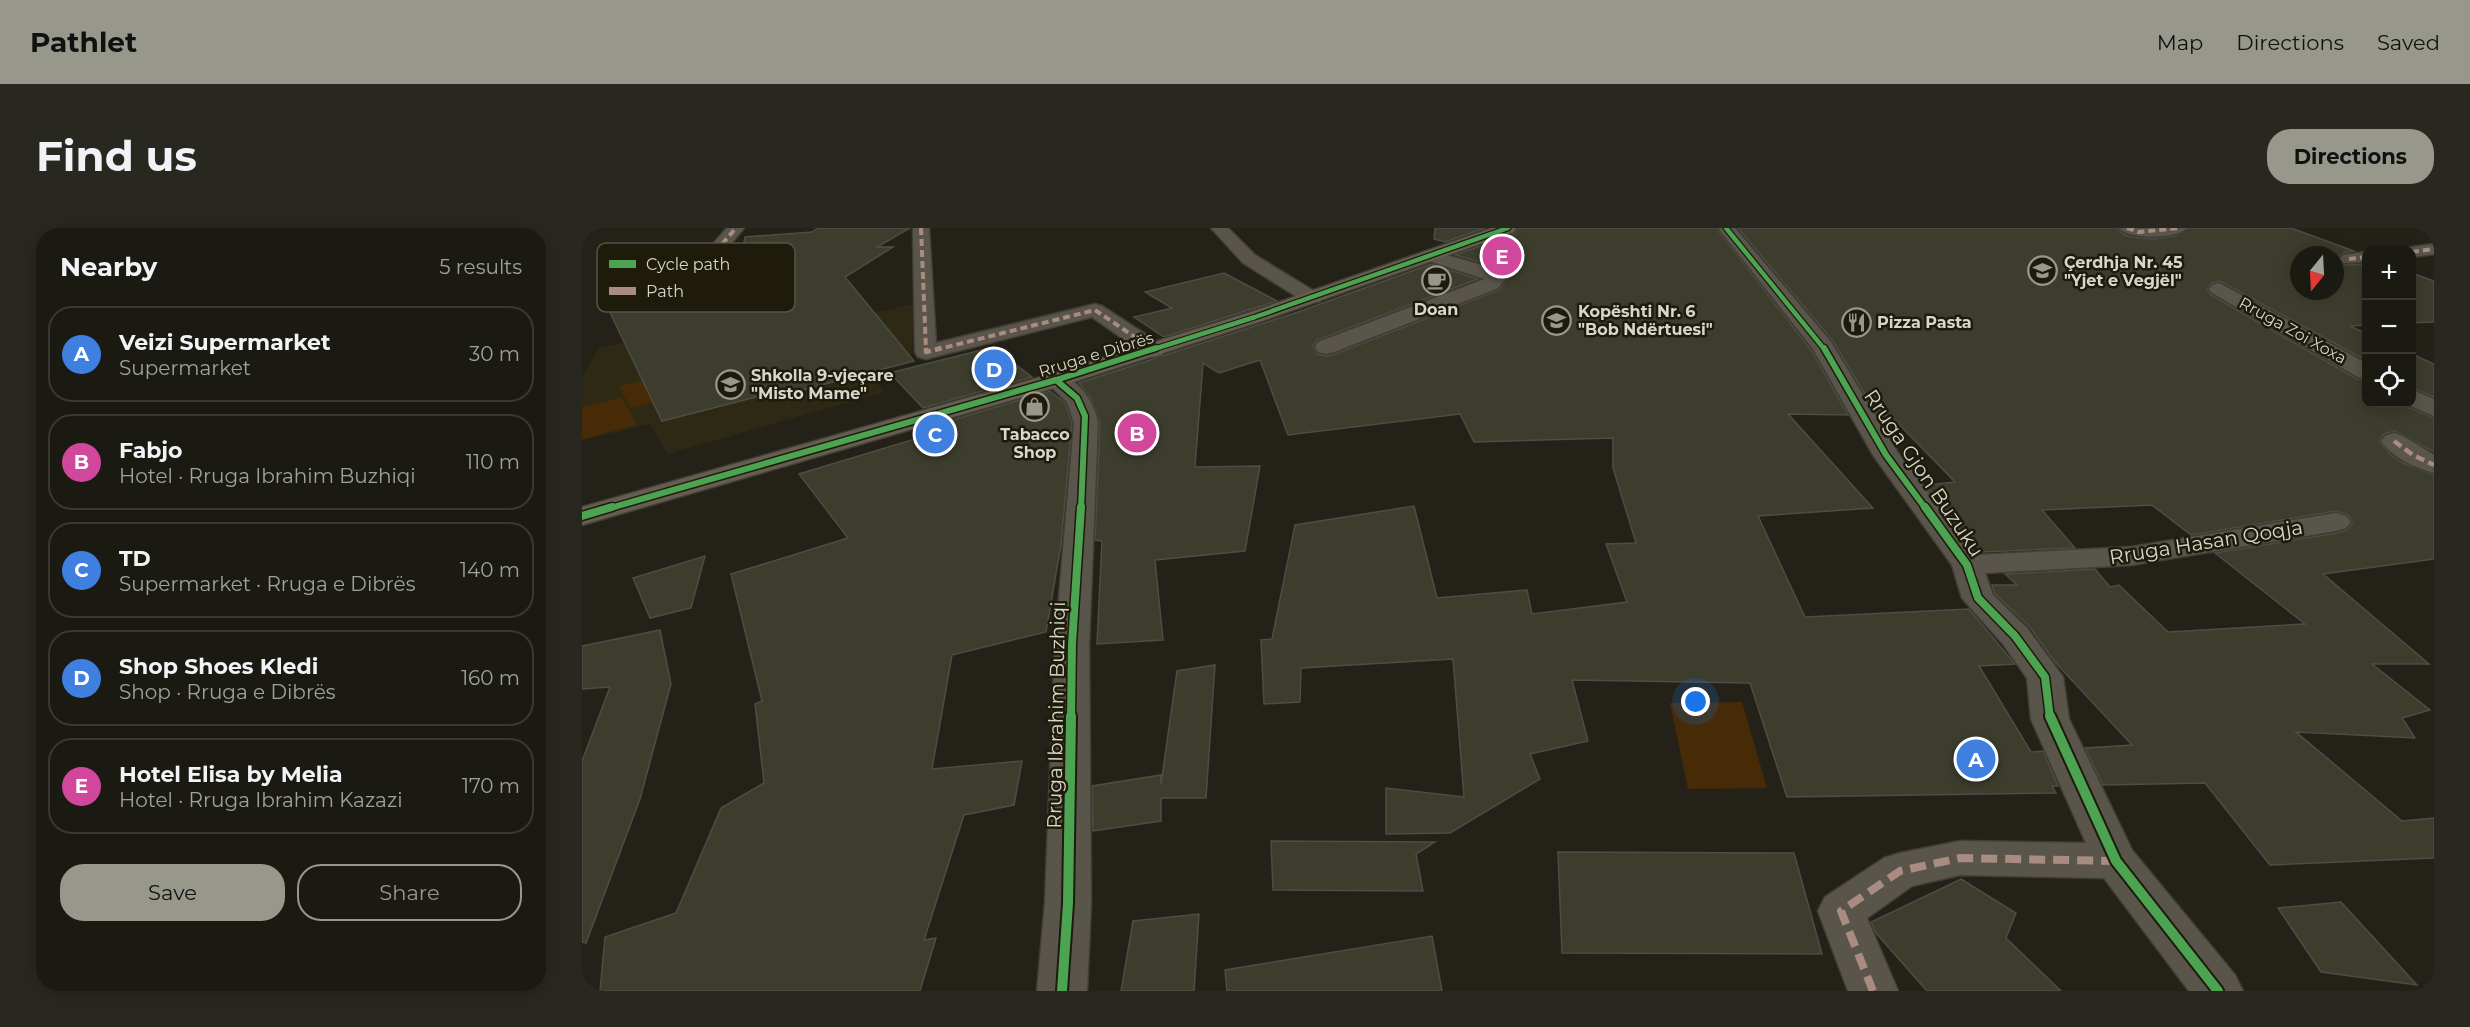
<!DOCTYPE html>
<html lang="en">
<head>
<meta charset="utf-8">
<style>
  :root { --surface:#1b1a12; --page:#282720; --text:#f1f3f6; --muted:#a0a19f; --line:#393832; --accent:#98978c }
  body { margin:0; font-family:Montserrat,sans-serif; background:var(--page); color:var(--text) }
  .controls { position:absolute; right:18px; top:18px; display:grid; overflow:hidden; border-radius:12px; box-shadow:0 3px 15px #0003 }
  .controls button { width:54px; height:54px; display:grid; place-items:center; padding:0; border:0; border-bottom:2px solid var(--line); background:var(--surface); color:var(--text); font:30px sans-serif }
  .compass { position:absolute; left:1708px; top:18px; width:54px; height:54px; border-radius:50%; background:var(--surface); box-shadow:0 3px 15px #0003; rotate:198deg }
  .you { position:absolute; left:1114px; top:474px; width:21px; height:21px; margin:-15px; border:4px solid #fff; border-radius:50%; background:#1a73e8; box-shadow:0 0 0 9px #1a73e833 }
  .badge { display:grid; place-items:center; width:39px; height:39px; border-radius:50%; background:var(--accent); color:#fff; font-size:20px; font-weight:700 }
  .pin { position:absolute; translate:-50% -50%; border:3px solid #fff; box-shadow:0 2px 6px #0006 }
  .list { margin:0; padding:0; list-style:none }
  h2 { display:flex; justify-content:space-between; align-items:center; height:78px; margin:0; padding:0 24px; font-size:26px }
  h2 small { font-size:20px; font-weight:400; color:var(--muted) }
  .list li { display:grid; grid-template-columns:39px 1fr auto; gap:18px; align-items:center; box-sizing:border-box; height:96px; margin:0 12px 12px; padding:0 12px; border:2px solid var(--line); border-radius:24px }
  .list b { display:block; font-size:22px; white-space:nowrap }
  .list p { margin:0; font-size:20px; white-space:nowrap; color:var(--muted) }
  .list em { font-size:20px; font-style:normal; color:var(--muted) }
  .actions { display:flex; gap:12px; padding:18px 24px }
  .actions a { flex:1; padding:14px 0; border:2px solid var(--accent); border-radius:24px; text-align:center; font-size:21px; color:var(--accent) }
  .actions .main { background:var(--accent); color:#111 }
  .icon { flex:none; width:33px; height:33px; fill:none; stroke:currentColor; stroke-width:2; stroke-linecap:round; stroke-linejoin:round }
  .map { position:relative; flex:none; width:1852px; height:763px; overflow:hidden; border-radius:24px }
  header { display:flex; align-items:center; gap:36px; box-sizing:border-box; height:84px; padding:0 30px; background:var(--accent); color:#111 }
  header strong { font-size:28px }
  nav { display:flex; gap:33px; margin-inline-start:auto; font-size:21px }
  .intro { display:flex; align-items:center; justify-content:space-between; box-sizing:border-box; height:144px; padding:0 36px }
  h1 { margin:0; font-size:42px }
  .button { padding:15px 27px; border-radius:24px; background:var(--accent); color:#111; font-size:21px; font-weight:700 }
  main { display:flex; gap:36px; padding:0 36px }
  aside { flex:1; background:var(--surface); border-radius:24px; box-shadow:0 3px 15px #0003 }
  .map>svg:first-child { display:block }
</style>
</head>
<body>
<header>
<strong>Pathlet</strong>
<nav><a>Map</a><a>Directions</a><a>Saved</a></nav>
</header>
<div class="intro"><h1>Find us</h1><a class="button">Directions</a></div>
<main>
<aside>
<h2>Nearby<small>5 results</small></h2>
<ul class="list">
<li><span class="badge" style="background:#3f7fe0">A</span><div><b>Veizi Supermarket</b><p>Supermarket</p></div><em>30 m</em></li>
<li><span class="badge" style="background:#d1479c">B</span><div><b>Fabjo</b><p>Hotel · Rruga Ibrahim Buzhiqi</p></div><em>110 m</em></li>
<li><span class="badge" style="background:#3f7fe0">C</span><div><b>TD</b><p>Supermarket · Rruga e Dibrës</p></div><em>140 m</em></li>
<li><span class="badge" style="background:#3f7fe0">D</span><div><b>Shop Shoes Kledi</b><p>Shop · Rruga e Dibrës</p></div><em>160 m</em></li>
<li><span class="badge" style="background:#d1479c">E</span><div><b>Hotel Elisa by Melia</b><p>Hotel · Rruga Ibrahim Kazazi</p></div><em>170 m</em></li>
</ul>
<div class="actions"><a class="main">Save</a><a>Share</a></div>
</aside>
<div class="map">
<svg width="1852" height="763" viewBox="0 0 1852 763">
  <rect width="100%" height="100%" fill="#242218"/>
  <!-- built -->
  <polygon fill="#2e2914" points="332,76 329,131 287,145 302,164 86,226 68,196 0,212 0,148 17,120 189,83 207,103"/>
  <!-- green -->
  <g fill="#472a06">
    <polygon points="86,147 98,168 48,180 37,158"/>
    <polygon points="40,169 55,197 0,211 0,179"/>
    <polygon points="1160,474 1185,560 1106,561 1088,475"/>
  </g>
  <!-- building -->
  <g fill="#3d3d2e" stroke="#4d4d45" stroke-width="1.5" fill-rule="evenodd">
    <polygon points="236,0 328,0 295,19 311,19 263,49 332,133 193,169 190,165 80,193 22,72 93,66 91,70 94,75 110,76 138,32 159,31 163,9 230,4"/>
    <polygon points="853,0 903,0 863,14 852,11"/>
    <polygon points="936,0 1134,0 1229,122 1266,187 1206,186 1291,280 1176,288 1223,389 1387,381 1433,436 1397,438 1449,524 1461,523 1476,558 1470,558 1474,565 1205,569 1168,455 990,452 1006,513 948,526 958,551 868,605 804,606 804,560 882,569 871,431 719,440 718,474 682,476 679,412 690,411 713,297 832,278 855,370 945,362 950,386 1045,374 1024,316 1054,315 1031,240 1031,210 892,214 878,186 706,207 678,132 637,145 621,135 613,239 678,238 663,323 573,332 581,412 515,416 520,313 513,312 518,195 509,170 497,155 716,84 849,36 896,51 735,112 731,118 735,126 745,128 753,126 917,62 925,51 916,39 873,27 933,6"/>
    <path d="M1156 0H1535L1541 6 1549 9 1571 11 1593 8 1607 0H1709L1772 23 1761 25 1756 31 1761 37 1785 36V97L1768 98 1785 106V133L1638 53 1629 55 1625 61 1629 67 1775 151 1785 153V176H1822L1823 178 1852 190V224L1813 203 1802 206 1797 213 1808 226 1821 235 1852 247V331L1741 346 1847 436H1790L1848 482 1820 490 1833 510 1714 504 1820 593 1852 590V630L1688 637 1623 555 1521 557 1503 520 1550 517 1473 434 1447 398 1413 366 1410 357H1435L1423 346 1513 341 1528 359 1537 357 1586 404 1723 396 1633 325 1755 305 1765 302 1771 295 1766 287 1754 283 1609 307 1570 277 1460 282 1493 320 1401 324 1378 302 1343 257 1373 254 1309 188H1296L1251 113ZM1717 27H1753V63H1717Z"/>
    <polygon points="642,45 695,73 582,109 552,89 590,80 563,64"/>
    <polygon points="1830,45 1852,53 1852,94 1830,95"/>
    <polygon points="411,119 450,149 341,180 308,145"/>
    <polygon points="1830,126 1852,136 1852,169 1830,160"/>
    <polygon points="468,163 483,175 490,195 479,317 464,404 370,427 350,541 440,533 432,577 382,587 342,712 354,710 338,763 18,763 23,709 94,685 139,580 182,555 173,476 180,473 149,346 266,310 217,246 363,202 357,196"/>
    <polygon points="123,328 109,380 68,390 51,350"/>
    <polygon points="78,402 89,456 58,571 4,715 0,714 0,533 28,459 0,461 0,418"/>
    <polygon points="633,437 624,570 579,570 579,593 511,603 510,558 579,547 579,556 595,443"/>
    <polygon points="689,613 853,614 834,626 841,663 691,662"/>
    <polygon points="976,624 1212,625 1240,726 980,725"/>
    <polygon points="1379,651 1434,685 1424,710 1479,763 1345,763 1294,705 1289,694"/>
    <polygon points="1759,674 1835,757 1739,744 1696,680"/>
    <polygon points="617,686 612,763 539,763 551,693"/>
    <polygon points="850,708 860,763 645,763 643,742"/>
  </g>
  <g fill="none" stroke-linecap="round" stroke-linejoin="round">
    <defs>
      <g id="minor">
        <polygon points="145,0 162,0 129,40 110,74 96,74 93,70 115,34"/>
        <polygon points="331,0 347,0 354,115 513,76 520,78 580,117 583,122 580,127 572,129 564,127 510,89 344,131 336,129 333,124"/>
        <polygon points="629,0 646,0 673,27 737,66 740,70 737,74 723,74 661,35"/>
        <polygon points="1136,0 1153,0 1249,114 1316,225 1394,327 1549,319 1754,285 1764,288 1769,294 1764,300 1754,303 1549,337 1403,345 1411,367 1445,400 1481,449 1487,491 1550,622 1653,747 1661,763 1607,763 1522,650 1378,647 1330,658 1285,690 1316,763 1266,763 1236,683 1243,669 1302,630 1318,625 1378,613 1504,615 1449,491 1445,450 1421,416 1380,370 1370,337 1291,227 1231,121"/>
        <path d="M1537 0H1605C1596 11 1546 12 1537 0Z"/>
        <polygon points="1852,16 1852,26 1830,29 1830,22 1822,22 1830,19"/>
        <polygon points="850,23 914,41 923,51 916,60 904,65 752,124 744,126 736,124 733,119 736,114 903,51 844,32 841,28 844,24"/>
        <polygon points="1784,24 1784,34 1761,35 1758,31 1761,27"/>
        <polygon points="1637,55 1784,135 1784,151 1776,149 1630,65 1627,61 1630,57"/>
        <path d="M474 145C497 151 512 173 516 195L507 416 509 675 505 763H455L463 675 473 416 492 195 485 174 462 152 466 147Z"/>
        <polygon points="1830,162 1852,171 1852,188 1824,176 1830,176"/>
        <path d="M1812 205 1821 208 1852 227V245C1833 240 1810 229 1799 213L1803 208Z"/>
      </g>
      <polygon id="major" points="910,0 934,0 932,4 680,93 482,157 0,297 0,279 466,147 666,85"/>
    </defs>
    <!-- minor casing -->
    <use href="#minor" stroke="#403e35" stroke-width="3"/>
    <!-- major casing -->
    <use href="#major" stroke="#403e35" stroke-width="3"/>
    <!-- minor -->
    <use href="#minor" fill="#5a554b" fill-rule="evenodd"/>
    <!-- major -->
    <use href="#major" fill="#655e50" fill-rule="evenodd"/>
    <!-- quiet-far2 -->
    <g stroke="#a88b81" stroke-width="4" stroke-dasharray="7 4" stroke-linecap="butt">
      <polyline points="339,0 344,122"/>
      <polyline points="1545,0 1557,4 1597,0"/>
      <polyline points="1830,24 1852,21"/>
      <polyline points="1767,31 1784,29"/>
      <polyline points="103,70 121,38 154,0"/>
      <polyline points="353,122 513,82 572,122"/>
    </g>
    <!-- quiet-far1 -->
    <g stroke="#a88b81" stroke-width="4.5" stroke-dasharray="9 4.5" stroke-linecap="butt">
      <polyline points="344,120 344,124 359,120"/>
      <polyline points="570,120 572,122"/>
      <polyline points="1812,213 1831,227 1852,237"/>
    </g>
    <!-- quiet -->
    <polyline stroke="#a88b81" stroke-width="8" stroke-dasharray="16 8" stroke-linecap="butt" points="1291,763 1259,683 1318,643 1378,630 1534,633"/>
    <defs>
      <g id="cycleway-far3">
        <polyline points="1144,0 1243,122"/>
        <polyline points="569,122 673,89 926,0"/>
      </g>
      <g id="cycleway-far2">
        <polyline points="1242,120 1304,227 1344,281"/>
        <polyline points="474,152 495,170 503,188 499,281"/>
        <polyline points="25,281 474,152 574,120"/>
      </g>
      <g id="cycleway-far1">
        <polyline points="1343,279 1385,337 1396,370 1433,408 1463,449 1468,490"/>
        <polyline points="0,288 30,279"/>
        <polyline points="489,490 490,416 499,279"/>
      </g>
      <g id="cycleway">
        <polyline points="1468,488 1534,633 1636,763"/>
        <polyline points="480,763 486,675 489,488"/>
      </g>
    </defs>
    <!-- cycleway-far3 casing -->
    <use href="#cycleway-far3" stroke="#1e1b0b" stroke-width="7"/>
    <!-- cycleway-far2 casing -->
    <use href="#cycleway-far2" stroke="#1e1b0b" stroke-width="9"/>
    <!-- cycleway-far1 casing -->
    <use href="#cycleway-far1" stroke="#1e1b0b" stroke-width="11"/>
    <!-- cycleway casing -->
    <use href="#cycleway" stroke="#1e1b0b" stroke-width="14"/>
    <!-- cycleway-far3 -->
    <use href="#cycleway-far3" stroke="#4ca352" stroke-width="4.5"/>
    <!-- cycleway-far2 -->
    <use href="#cycleway-far2" stroke="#4ca352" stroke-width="6"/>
    <!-- cycleway-far1 -->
    <use href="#cycleway-far1" stroke="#4ca352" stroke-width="8"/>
    <!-- cycleway -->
    <use href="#cycleway" stroke="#4ca352" stroke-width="10"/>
  </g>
  <!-- icons -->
  <defs>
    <symbol id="school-ring" viewBox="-11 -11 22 22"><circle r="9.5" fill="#1e1b0b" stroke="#98978c" stroke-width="1.5"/><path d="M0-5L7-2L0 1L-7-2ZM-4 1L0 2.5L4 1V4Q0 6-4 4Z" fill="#98978c"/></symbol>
    <symbol id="cafe-ring" viewBox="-11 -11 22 22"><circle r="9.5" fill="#1e1b0b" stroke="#98978c" stroke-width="1.5"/><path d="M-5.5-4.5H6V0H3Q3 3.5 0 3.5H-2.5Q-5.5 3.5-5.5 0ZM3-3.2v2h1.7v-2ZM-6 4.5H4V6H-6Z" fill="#98978c"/></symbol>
    <symbol id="restaurant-ring" viewBox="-11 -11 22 22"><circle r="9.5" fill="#1e1b0b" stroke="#98978c" stroke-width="1.5"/><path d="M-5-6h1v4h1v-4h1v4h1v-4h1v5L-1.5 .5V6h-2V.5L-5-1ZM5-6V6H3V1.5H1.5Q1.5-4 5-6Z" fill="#98978c"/></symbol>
    <symbol id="shop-ring" viewBox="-11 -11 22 22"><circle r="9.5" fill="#1e1b0b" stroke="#98978c" stroke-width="1.5"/><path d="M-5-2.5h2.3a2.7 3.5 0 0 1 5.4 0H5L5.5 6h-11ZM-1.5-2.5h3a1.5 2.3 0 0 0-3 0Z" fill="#98978c"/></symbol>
  </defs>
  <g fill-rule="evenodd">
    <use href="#school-ring" x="1444" y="26" width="33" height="33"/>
    <use href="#cafe-ring" x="838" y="36" width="33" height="33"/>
    <use href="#school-ring" x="958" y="76" width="33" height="33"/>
    <use href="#restaurant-ring" x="1258" y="78" width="33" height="33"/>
    <use href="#school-ring" x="132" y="140" width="33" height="33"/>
    <use href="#shop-ring" x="436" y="162" width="33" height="33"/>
  </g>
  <g text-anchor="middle" stroke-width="5" stroke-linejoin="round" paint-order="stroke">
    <!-- far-poi labels -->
    <g font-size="16" font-weight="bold" fill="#d7d6cb" stroke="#1e1b0b" text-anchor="start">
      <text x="1482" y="40">Çerdhja Nr. 45<tspan x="1482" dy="18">"Yjet e Vegjël"</tspan></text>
      <text x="854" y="87" text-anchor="middle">Doan</text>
      <text x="996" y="89">Kopështi Nr. 6<tspan x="996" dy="18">"Bob Ndërtuesi"</tspan></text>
      <text x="1295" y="100">Pizza Pasta</text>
      <text x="169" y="153">Shkolla 9-vjeçare<tspan x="169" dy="18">"Misto Mame"</tspan></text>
      <text x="453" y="212" text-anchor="middle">Tabacco<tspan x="453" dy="18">Shop</tspan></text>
    </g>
    <!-- far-street labels -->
    <g font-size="16" fill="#d7d6cb" stroke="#1e1b0b">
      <text transform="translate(1711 102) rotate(29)" y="6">Rruga Zoi Xoxa</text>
      <text transform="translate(514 126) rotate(-17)" y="6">Rruga e Dibrës</text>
    </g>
    <!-- street labels -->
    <g font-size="20" fill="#d7d6cb" stroke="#1e1b0b">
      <text transform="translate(1342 245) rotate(56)" y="7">Rruga Gjon Buzuku</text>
      <text transform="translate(1624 314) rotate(-9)" y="7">Rruga Hasan Qoqja</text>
      <text transform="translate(474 487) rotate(-89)" y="7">Rruga Ibrahim Buzhiqi</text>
    </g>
  </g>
  <!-- legend -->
  <rect x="15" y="15" width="198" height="69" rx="9" fill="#1e1b0b" stroke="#565345" stroke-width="1.5"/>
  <rect x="27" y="32" width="27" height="8" fill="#4ca352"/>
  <rect x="27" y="59" width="27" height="8" fill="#a88b81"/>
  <g font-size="16" fill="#d7d6cb">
    <text x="64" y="42">Cycle path</text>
    <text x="64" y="69">Path</text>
  </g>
</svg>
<div class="controls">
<button>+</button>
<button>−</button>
<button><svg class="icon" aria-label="locate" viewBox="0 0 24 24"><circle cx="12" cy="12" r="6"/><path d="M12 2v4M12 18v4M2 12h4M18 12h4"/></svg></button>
</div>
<svg class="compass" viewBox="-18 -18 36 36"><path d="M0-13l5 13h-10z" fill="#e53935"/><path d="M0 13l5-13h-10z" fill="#a0a19f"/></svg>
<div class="you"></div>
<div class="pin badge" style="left:1394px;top:531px;background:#3f7fe0">A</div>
<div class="pin badge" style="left:555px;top:205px;background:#d1479c">B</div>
<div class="pin badge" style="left:353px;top:206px;background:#3f7fe0">C</div>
<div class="pin badge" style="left:412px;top:141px;background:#3f7fe0">D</div>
<div class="pin badge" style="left:920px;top:28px;background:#d1479c">E</div>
</div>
</main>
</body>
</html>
